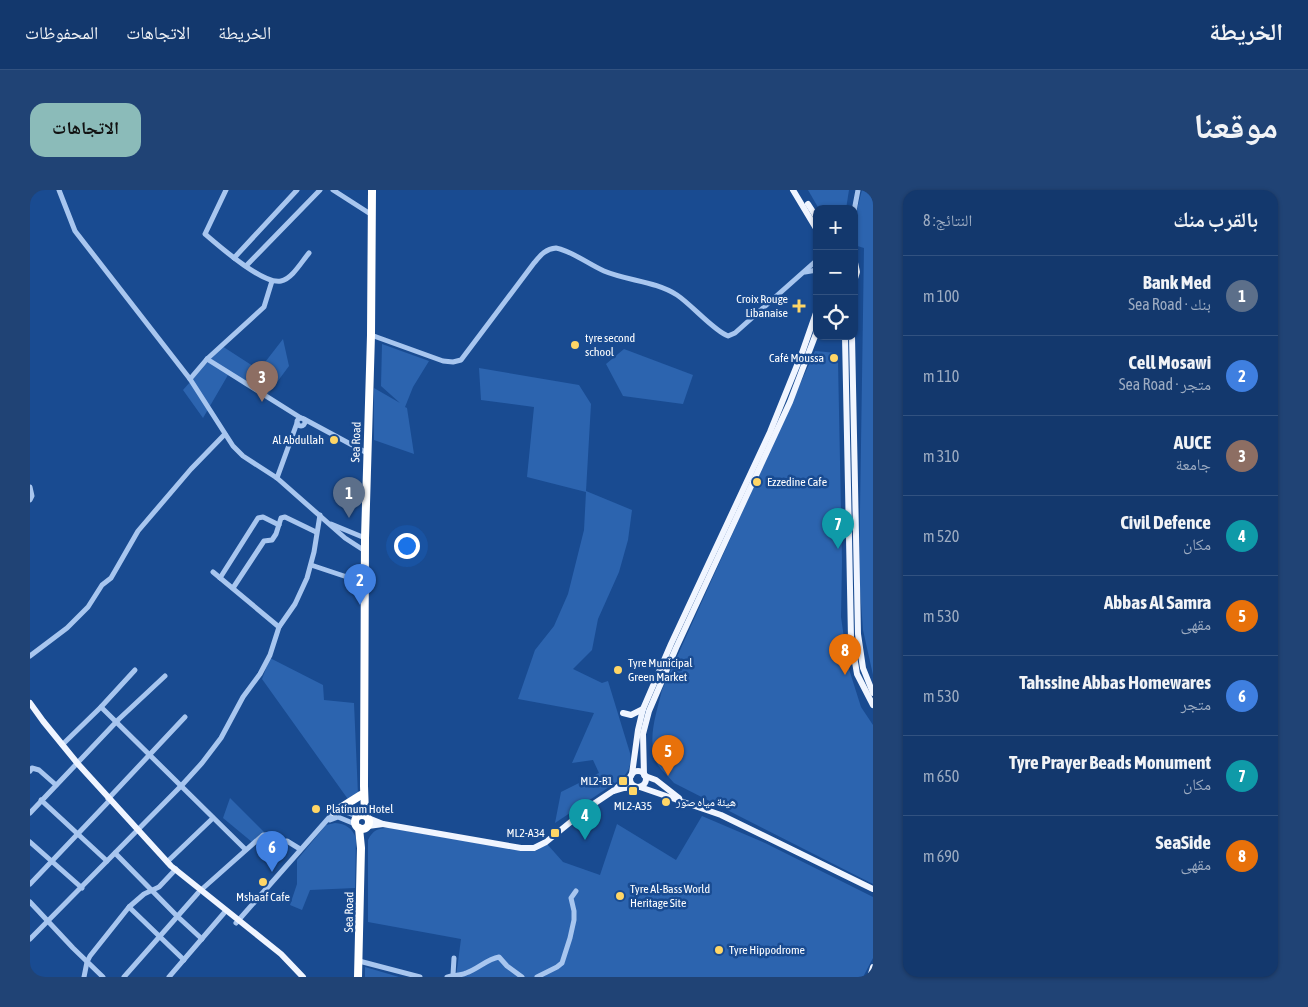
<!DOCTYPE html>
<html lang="ar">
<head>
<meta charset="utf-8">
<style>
  :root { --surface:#13386d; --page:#204375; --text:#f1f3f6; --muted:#9dacc2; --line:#325280; --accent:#8bbbb9 }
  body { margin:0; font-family:"Asap Condensed","Noto Naskh Arabic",sans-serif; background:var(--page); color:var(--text); direction:rtl }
  .controls { position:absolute; right:15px; top:15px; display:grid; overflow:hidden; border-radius:10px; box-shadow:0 1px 4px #0004 }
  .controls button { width:45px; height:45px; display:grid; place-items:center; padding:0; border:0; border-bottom:1px solid var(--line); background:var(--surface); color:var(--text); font:25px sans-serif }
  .you { position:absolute; left:376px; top:355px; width:18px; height:18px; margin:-12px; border:4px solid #fff; border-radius:50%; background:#1a73e8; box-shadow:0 0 0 8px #1a73e833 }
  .badge { display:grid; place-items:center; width:32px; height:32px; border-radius:50%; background:var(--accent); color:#fff; font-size:16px; font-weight:700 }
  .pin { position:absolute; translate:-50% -41px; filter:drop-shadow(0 1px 2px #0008) }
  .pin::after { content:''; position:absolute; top:26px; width:18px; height:15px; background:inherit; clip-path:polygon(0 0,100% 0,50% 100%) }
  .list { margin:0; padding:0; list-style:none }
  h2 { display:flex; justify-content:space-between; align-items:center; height:65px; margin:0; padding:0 20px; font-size:21px }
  h2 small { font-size:16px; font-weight:400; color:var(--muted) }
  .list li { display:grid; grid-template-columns:32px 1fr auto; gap:15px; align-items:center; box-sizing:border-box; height:80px; padding:0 20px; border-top:1px solid var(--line) }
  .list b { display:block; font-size:19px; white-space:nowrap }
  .list p { margin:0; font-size:16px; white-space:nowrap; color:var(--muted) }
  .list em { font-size:16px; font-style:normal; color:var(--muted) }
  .icon { flex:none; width:28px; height:28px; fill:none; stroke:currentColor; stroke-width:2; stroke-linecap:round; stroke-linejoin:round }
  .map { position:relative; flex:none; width:843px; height:787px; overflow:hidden; direction:ltr; border-radius:15px }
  header { display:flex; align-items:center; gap:30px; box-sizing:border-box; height:70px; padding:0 25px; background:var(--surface); border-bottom:1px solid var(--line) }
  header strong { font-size:24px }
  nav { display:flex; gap:28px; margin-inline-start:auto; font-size:18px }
  .intro { display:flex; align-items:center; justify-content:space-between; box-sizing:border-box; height:120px; padding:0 30px }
  h1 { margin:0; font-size:35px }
  .button { padding:12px 22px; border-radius:15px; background:var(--accent); color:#111; font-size:18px; font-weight:700 }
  main { display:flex; gap:30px; padding:0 30px }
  aside { flex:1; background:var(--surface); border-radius:15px; box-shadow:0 1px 4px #0004 }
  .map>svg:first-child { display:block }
</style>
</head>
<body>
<header>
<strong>الخريطة</strong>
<nav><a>الخريطة</a><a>الاتجاهات</a><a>المحفوظات</a></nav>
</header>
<div class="intro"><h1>موقعنا</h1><a class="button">الاتجاهات</a></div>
<main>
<aside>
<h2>بالقرب منك<small>النتائج: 8</small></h2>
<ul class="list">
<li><span class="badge" style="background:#5c6f8a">1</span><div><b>Bank Med</b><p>بنك · Sea Road</p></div><em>100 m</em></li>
<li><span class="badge" style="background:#3f7fe0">2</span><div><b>Cell Mosawi</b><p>متجر · Sea Road</p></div><em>110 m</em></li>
<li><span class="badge" style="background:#8d6e63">3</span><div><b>AUCE</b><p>جامعة</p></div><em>310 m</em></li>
<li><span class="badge" style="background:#0f9aa8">4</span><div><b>Civil Defence</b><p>مكان</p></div><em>520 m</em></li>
<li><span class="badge" style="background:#e8710a">5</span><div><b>Abbas Al Samra</b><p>مقهى</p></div><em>530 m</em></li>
<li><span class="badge" style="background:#3f7fe0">6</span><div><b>Tahssine Abbas Homewares</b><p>متجر</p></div><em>530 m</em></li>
<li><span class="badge" style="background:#0f9aa8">7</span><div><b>Tyre Prayer Beads Monument</b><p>مكان</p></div><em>650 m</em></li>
<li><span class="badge" style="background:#e8710a">8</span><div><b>SeaSide</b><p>مقهى</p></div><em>690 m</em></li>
</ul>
</aside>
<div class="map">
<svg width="843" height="787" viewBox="0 0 843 787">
  <rect width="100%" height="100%" fill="#194b91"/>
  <!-- green -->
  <g fill="#2c64af">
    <polygon points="778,0 819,0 816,19 789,19"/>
    <polygon points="832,0 843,0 843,485 833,440 829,386 834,58 824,55 824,31"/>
    <polygon points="253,149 259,176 236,207 198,185 173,228 153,200 192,156 229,180"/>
    <polygon points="352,154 399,171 383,197 375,217 377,218 384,264 344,250 344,198 370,213 351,196"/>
    <polygon points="594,159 663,185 653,214 593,206 576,174"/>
    <path d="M785 161 807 163 808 171 812 372 811 427 818 476 831 517 843 535V694L644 593C639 587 632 581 628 575 616 551 626 525 632 500Z"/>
    <path d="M449 178 549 195 561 214 556 301 602 320 598 350 589 382 568 429 562 460 543 479 572 493 578 491 600 563C602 574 599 582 591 589L525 633 531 602 569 583 563 570 542 573 564 523 488 509 505 460 524 436 538 404 554 340 556 302 497 287 504 217 451 210Z"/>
    <polygon points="240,468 293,495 294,510 324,513 328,605 320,612 232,489"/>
    <polygon points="200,608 234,642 222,652 193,628"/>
    <path d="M672 626 735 653 843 707V768L833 787H426L431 749 338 732V650C343 640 348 638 359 638L494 661H506L517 654 533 672 570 685 587 634 646 670Z"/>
    <path d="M305 633C316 634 322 638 326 648L325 698 280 700 272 720 260 715 267 694V670L296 635Z"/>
    <polygon points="335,777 369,787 335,787"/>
  </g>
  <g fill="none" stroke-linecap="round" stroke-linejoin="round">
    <!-- minor -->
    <g stroke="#a8c6ef" stroke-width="5">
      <polyline points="29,0 45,41 160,189 203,256 213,266 247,288 315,348 335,361"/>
      <path d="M196 0 175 44C189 56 233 95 251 91 262 89 272 71 279 63"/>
      <polyline points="303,0 342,25"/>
      <polyline points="824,21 828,0"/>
      <polyline points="204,68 267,0"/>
      <polyline points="216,76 290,0"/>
      <polyline points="775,82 787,80"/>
      <path d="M341 145 413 171 423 172 431 170 504 73C510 66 515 59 526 58 542 61 558 74 574 81 598 91 625 91 647 105 662 115 684 141 698 146L705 143 787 70"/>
      <polyline points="177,169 271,228"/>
      <polyline points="160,189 177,169 234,117 242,91"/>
      <circle cx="271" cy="232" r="4"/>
      <polyline points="274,229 337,263"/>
      <polyline points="247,288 267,233"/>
      <polyline points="0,297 2,306 0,310"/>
      <polyline points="301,334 335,348"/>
      <polyline points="281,375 335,393"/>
      <polyline points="183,382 249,437"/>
      <polyline points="190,388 228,328 233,327 249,335"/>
      <polyline points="203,398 234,351 242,350 246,344 251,328 255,327 286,342"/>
      <polyline points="0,466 37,438 58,417 72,395 81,388 108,341 161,279 195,244"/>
      <polyline points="71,517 105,480"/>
      <polyline points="32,555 71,517 215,659"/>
      <polyline points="0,581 2,578 9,580 26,595"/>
      <polyline points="78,609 155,527"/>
      <polyline points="11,610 77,671"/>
      <polyline points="0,623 89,529 135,486"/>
      <polyline points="300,630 308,627 325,634"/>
      <polyline points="0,652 52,698"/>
      <polyline points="85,663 147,726 172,749"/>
      <polyline points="137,672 183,628"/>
      <polyline points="0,694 80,610"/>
      <polyline points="171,700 233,645 236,645 247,654 257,651 270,659"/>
      <polyline points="0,712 43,758 73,787"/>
      <polyline points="99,717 154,770"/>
      <polyline points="206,733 304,622 315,622 327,626"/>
      <polyline points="0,749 152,595 172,573 191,548 213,507 230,484 240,465 249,437 265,414 277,388 284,362 290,325"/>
      <polyline points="329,771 390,787"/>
      <polyline points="423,785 424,768"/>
      <polyline points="54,787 57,772 60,766 99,717 114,704 129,697 146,679"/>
      <polyline points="94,787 168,703"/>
      <polyline points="139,787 194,723"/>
      <path d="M417 787C423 785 430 786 436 783 448 779 457 769 469 767L477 776 492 787"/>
      <polyline points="507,787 527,777 532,773 540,748 544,730 544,721 541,708 546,701"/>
    </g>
    <!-- major -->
    <g stroke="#f0f5ff" stroke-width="6">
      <polyline points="763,0 787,40"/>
      <polyline points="778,14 787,28"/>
      <polyline points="824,68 827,82 824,92"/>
      <polyline points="815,146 821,448 827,484 843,515"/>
      <polyline points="822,146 828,444 833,478 843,503"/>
      <polyline points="0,513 13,531 48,574 141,676 251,764 273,787"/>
      <polyline points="593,523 601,525 613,519"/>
      <circle cx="608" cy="589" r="8"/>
      <polyline points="602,584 608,540 613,519 641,454 740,242 772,163 787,120"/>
      <polyline points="614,585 613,544 619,521 646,458 760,212 787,141"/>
      <polyline points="615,586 626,590 649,608"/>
      <polyline points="610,597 691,625 843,699"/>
      <polyline points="584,601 594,598 606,597"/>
      <polyline points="338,628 353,634 491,658 504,658 516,652 559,617 583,601 601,586"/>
      <polyline points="338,636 353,634"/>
      <polyline points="840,787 843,777"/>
    </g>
    <!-- highway -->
    <g stroke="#fff" stroke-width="8">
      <polyline points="304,622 331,605"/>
      <circle cx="332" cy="632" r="7"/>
      <polyline points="335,625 334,596 335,348 341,145 342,0"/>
      <polyline points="328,787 331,658 329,638"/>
    </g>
  </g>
  <!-- markers -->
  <g fill="#ffd666" stroke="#194b91" stroke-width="2">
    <path d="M766.5 108.5h5v5h5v5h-5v5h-5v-5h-5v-5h5z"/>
    <circle cx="545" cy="155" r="5"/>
    <circle cx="804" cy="168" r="5"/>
    <circle cx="304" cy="250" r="5"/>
    <circle cx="727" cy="292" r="5"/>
    <circle cx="588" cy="480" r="5"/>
    <rect x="588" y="586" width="10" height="10" rx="2.5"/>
    <rect x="598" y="596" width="10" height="10" rx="2.5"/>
    <circle cx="636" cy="612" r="5"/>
    <circle cx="286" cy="619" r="5"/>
    <rect x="520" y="638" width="10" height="10" rx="2.5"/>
    <circle cx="233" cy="692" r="5"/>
    <circle cx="590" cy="706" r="5"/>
    <circle cx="689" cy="760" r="5"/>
  </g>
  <g text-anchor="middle" stroke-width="5" stroke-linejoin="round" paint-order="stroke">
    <!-- poi labels -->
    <g font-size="12" fill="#fff" stroke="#194b91" text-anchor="start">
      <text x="758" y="113" text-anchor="end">Croix Rouge<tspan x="758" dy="14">Libanaise</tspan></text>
      <text x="555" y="152">tyre second<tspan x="555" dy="14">school</tspan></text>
      <text x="794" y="172" text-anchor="end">Café Moussa</text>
      <text x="294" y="254" text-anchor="end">Al Abdullah</text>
      <text x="737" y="296">Ezzedine Cafe</text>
      <text x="598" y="477">Tyre Municipal<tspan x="598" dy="14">Green Market</tspan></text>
      <text x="583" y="595" text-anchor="end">ML2-B1</text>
      <text x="646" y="616">هيئة مياه صور</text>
      <text x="603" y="620" text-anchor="middle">ML2-A35</text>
      <text x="296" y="623">Platinum Hotel</text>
      <text x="515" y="647" text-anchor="end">ML2-A34</text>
      <text x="600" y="703">Tyre Al-Bass World<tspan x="600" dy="14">Heritage Site</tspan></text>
      <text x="233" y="711" text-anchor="middle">Mshaaf Cafe</text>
      <text x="699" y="764">Tyre Hippodrome</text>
    </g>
    <!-- street labels -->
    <g font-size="12" fill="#fff" stroke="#194b91">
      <text transform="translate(326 252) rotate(-88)" y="4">Sea Road</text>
      <text transform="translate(319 722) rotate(-89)" y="4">Sea Road</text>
    </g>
  </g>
</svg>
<div class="controls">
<button>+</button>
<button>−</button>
<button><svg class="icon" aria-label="locate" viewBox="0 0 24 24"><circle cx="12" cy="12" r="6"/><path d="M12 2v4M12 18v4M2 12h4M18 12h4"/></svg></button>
</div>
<div class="you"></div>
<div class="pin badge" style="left:319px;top:328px;background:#5c6f8a">1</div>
<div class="pin badge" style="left:330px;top:415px;background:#3f7fe0">2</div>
<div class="pin badge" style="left:232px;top:212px;background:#8d6e63">3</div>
<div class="pin badge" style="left:555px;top:650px;background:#0f9aa8">4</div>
<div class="pin badge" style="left:638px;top:586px;background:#e8710a">5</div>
<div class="pin badge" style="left:242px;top:682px;background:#3f7fe0">6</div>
<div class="pin badge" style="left:808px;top:359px;background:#0f9aa8">7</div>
<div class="pin badge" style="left:815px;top:485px;background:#e8710a">8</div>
</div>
</main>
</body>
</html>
